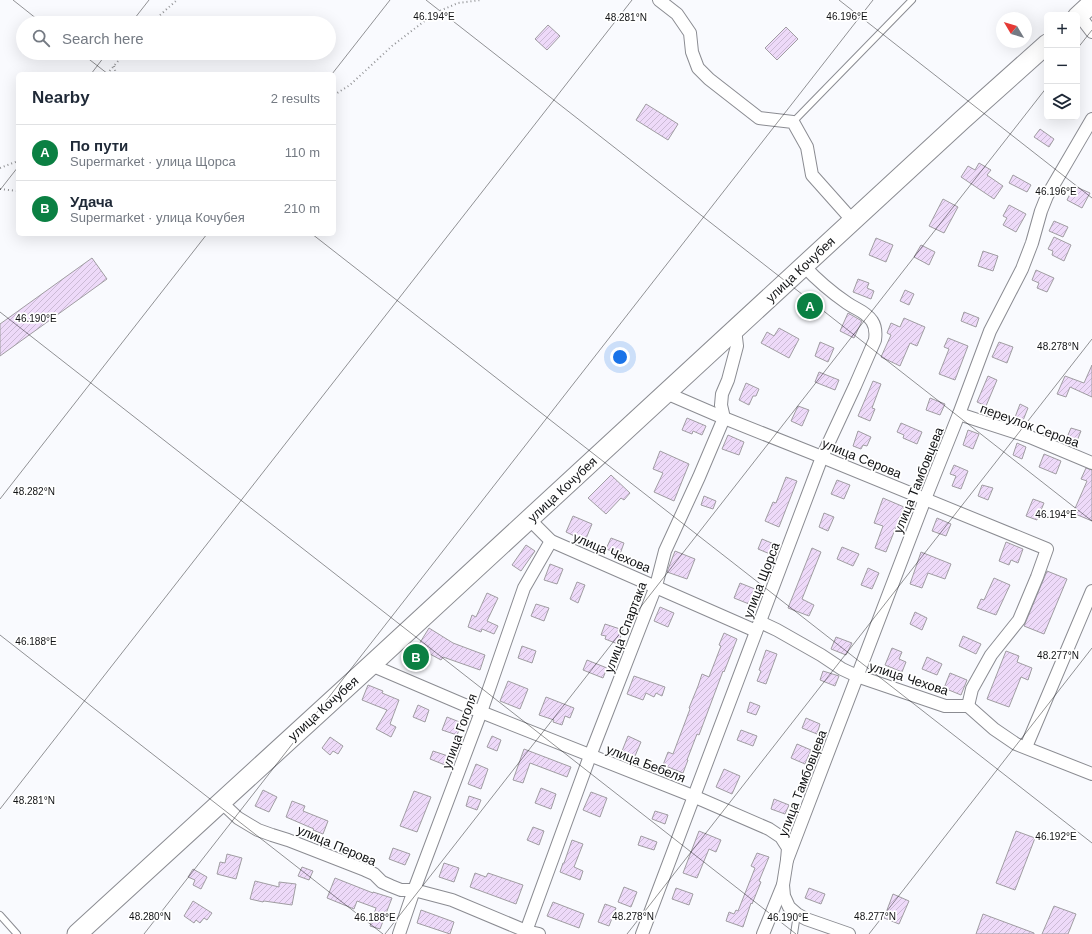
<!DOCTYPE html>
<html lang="en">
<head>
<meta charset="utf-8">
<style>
  :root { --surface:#fff; --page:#f6f6f7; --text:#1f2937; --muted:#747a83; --line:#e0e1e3; --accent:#0b8043 }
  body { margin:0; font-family:Helvetica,sans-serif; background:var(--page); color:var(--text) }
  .controls { position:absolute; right:12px; top:12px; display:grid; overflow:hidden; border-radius:6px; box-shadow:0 4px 16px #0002 }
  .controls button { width:36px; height:36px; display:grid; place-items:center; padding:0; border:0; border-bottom:1px solid var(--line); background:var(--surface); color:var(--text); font:20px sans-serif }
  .compass { position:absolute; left:996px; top:12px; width:36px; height:36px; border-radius:50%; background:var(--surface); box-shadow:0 4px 16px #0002; rotate:308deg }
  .you { position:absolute; left:620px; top:357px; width:14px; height:14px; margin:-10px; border:3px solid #fff; border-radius:50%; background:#1a73e8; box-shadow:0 0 0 6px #1a73e833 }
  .badge { display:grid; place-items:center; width:26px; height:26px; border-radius:50%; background:var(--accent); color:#fff; font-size:13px; font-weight:700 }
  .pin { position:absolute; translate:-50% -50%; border:2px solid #fff; box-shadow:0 1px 4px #0006 }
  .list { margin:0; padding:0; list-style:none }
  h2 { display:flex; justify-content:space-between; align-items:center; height:52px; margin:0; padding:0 16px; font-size:17px }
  h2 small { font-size:13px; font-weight:400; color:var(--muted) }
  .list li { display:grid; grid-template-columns:26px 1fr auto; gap:12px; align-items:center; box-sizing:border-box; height:56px; padding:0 16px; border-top:1px solid var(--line) }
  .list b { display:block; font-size:15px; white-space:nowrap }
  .list p { margin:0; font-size:13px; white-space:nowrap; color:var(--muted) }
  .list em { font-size:13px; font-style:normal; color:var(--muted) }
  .icon { flex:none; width:22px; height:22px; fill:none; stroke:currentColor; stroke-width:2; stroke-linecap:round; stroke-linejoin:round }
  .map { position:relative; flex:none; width:1092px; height:934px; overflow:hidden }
  .search { position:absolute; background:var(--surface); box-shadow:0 4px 16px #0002; left:16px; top:16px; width:320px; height:44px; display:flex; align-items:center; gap:10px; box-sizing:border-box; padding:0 14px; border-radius:22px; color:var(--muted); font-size:15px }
  .panel { position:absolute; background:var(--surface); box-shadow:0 4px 16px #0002; left:16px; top:72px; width:320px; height:164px; border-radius:6px }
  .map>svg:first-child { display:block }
</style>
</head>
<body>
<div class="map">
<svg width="1092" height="934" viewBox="0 0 1092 934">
  <defs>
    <pattern id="building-hatch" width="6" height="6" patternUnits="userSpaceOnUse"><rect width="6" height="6" fill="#eedaf9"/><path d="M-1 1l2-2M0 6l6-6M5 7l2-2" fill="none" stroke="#cbbad5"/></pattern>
  </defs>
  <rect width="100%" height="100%" fill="#f9fafe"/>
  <!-- building -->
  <g fill="url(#building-hatch)" stroke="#a09da2">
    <polygon points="548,25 560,36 547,50 535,39"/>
    <polygon points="786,27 798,39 777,60 765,48"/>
    <polygon points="646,104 678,124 668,140 636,120"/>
    <polygon points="1040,129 1054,139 1049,147 1034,137"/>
    <polygon points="979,163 991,170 987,175 1003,186 994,199 961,177 968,166 975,170"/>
    <polygon points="1013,175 1031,185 1027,192 1009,183"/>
    <polygon points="1074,186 1090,193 1082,208 1067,200"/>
    <polygon points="943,199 958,207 944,233 929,226"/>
    <polygon points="1009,205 1026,214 1016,232 1003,225 1007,218 1003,216"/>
    <polygon points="1054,221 1068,227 1063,237 1049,231"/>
    <polygon points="1054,237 1071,245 1064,261 1052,255 1053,251 1048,249"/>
    <polygon points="876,238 893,245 886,262 869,255"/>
    <polygon points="921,245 935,252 929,265 914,257"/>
    <polygon points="983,251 998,256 993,271 978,266"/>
    <polygon points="92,258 107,279 0,356 0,324"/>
    <polygon points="1036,270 1054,278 1047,292 1037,288 1039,283 1032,280"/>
    <polygon points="858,279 869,283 867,288 874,291 871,299 853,292"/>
    <polygon points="905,290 914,294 909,305 900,301"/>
    <polygon points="812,293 821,299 808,318 799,312"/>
    <polygon points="964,312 979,318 976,327 961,321"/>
    <polygon points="848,313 862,321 854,338 840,331"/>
    <polygon points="904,318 925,327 917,346 910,343 900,366 881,357 891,335 887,333 891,323 900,327"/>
    <polygon points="779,328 799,339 789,358 761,343 767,332 774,336"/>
    <polygon points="948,338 968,346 955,380 939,374 949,349 944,347"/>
    <polygon points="820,342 834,348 828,362 815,356"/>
    <polygon points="999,342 1013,347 1007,363 992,357"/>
    <polygon points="1092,365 1092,397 1070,387 1066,397 1057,394 1065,376 1084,383"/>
    <polygon points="819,372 839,380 835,390 815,382"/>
    <polygon points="988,376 997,380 986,406 977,402"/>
    <polygon points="873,381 881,384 872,408 875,409 870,421 858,416"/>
    <polygon points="746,383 759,389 756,396 753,396 749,405 739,400"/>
    <polygon points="930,398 945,404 940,415 926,410"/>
    <polygon points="1020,404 1028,408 1022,423 1014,420"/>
    <polygon points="798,406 809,410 802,426 791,421"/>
    <polygon points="687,418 706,426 702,435 693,431 692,434 682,430"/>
    <polygon points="901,423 922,432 917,444 903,438 904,435 897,432"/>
    <polygon points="1071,428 1081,431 1075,446 1065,442"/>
    <polygon points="968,430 979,434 973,449 963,445"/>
    <polygon points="858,431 871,437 867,446 863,445 861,449 853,446"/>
    <polygon points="728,435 744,442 739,455 722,449"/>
    <polygon points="1017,443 1026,447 1022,459 1013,455"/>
    <polygon points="660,451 689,464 674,501 654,492 663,473 653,469"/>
    <polygon points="1044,454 1061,461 1056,474 1039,467"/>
    <polygon points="954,465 968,471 961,489 952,486 956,476 950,474"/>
    <polygon points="1086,468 1092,470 1092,521 1073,513 1087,481 1081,479"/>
    <polygon points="611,475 630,493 624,500 621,498 606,514 588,498"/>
    <polygon points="786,477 797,481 779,527 765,521 773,502 776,503"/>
    <polygon points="837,480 850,485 844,499 831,494"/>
    <polygon points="982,485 993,488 988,500 978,496"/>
    <polygon points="704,496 716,501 713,509 701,505"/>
    <polygon points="883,498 904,507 886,552 875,548 883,526 874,523"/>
    <polygon points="1033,499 1044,503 1037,520 1026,516"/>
    <polygon points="824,513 834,517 828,531 819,527"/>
    <polygon points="573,516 592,524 585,541 566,532"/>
    <polygon points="937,518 951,524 946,536 932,531"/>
    <polygon points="611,538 624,543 620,554 606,549"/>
    <polygon points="762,539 774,544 770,554 758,549"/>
    <polygon points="1006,542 1023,549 1018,563 1011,560 1009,565 999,561"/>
    <polygon points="526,545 535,551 521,571 512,565"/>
    <polygon points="842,547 859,554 853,566 837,559"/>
    <polygon points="812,548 821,552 802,599 814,605 809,616 788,608"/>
    <polygon points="675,551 695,559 687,579 667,572"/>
    <polygon points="921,552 951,564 945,579 928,573 922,588 910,584"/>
    <polygon points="550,564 563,569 557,584 544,580"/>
    <polygon points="868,568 879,573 872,589 861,585"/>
    <polygon points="1047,571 1067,579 1044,634 1024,626"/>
    <polygon points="994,578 1010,585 996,615 977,608 981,599 984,600"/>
    <polygon points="577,582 585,585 578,603 570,599"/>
    <polygon points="740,583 755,589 749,604 734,598"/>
    <polygon points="487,593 498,598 487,621 498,626 494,634 482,629 481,632 468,627 472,615 476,617"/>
    <polygon points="536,604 549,608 544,621 531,616"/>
    <polygon points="660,607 674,613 668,627 654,621"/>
    <polygon points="915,612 927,618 922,630 910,624"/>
    <polygon points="605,624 623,630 618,644 605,639 606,636 601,635"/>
    <polygon points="429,628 453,643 485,655 480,670 443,657 441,660 430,654 421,668 407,660 415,648 416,649"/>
    <polygon points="724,633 737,639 724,672 723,671 699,735 697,734 687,760 688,760 683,773 663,765 668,752 673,754 690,709 689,708 698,686 702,674 709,677 721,646 719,645"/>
    <polygon points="963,636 981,644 976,654 959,646"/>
    <polygon points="836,637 852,643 846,655 831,649"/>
    <polygon points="522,646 536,651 532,663 518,658"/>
    <polygon points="892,648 902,652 899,659 906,662 902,672 885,665"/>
    <polygon points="766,650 777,654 766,684 757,681 761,671 759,670"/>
    <polygon points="1006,651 1019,656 1017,662 1032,668 1028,680 1021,677 1009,707 987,699"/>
    <polygon points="927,657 942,664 937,675 922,669"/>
    <polygon points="587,660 607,668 603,678 583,670"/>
    <polygon points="823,671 839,676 835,686 820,680"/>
    <polygon points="950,673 967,680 961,695 944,688"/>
    <polygon points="634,676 665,687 662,696 656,693 654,697 646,693 643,700 627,694"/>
    <polygon points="508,681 528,689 520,709 500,701"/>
    <polygon points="368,685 383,691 382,693 399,700 390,724 396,727 391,737 376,729 387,710 362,700"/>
    <polygon points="546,697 574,708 570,718 565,716 562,725 553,722 554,720 539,715"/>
    <polygon points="750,702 760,706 756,715 747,712"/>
    <polygon points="418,705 429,710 425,722 413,717"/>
    <polygon points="447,717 462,723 457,735 442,730"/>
    <polygon points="806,718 820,724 817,734 802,728"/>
    <polygon points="741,730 757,736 753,746 737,740"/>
    <polygon points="492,736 501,740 497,751 487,747"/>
    <polygon points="628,736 641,742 635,756 622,751"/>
    <polygon points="330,737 343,746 338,754 333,751 330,755 322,748"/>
    <polygon points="797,744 811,750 805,764 791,758"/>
    <polygon points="524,749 571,767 567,777 530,763 523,783 513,780"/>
    <polygon points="433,751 448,756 445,765 430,759"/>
    <polygon points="476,764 488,769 481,789 468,784"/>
    <polygon points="724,769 740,776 732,794 716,787"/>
    <polygon points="541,788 556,794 551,809 535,803"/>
    <polygon points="263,790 277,797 269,812 255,806"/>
    <polygon points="414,791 431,797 417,832 400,826"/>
    <polygon points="591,792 607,798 600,817 583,810"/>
    <polygon points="469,796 481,800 477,810 466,806"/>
    <polygon points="774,799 789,805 785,814 771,809"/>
    <polygon points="292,801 305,806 303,811 328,821 323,834 313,830 314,829 286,817"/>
    <polygon points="655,811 668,815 665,824 652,819"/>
    <polygon points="533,827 544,831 539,845 527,840"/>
    <polygon points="699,831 721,840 716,852 709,849 697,878 683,873"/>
    <polygon points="1016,831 1035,838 1015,890 996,883"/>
    <polygon points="641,836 657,842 654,850 638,845"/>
    <polygon points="572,840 583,844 574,867 583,871 580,880 560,872 563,863 564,863"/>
    <polygon points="393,848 410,854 405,865 389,859"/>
    <polygon points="757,853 769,857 759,881 761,882 752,904 751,903 743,927 726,921 729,912 734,914 736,910 738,911 755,868 751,866"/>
    <polygon points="227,854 242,858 236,879 217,874 220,862 225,863"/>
    <polygon points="444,863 459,868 454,882 439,877"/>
    <polygon points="302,867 313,871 309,880 298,876"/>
    <polygon points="193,869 207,877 201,889 193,885 195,880 188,877"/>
    <polygon points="475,873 486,877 488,873 523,885 516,904 470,887"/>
    <polygon points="335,878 373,893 373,892 392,898 380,929 370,926 376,908 357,901 354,909 327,898"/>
    <polygon points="255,881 279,887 279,882 296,884 292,905 264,901 263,902 250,899"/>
    <polygon points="624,887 637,892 631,907 618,902"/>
    <polygon points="676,888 693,894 689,905 672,899"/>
    <polygon points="809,888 825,894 821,904 805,898"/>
    <polygon points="893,894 909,901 899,924 884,918"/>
    <polygon points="193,901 212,913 207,920 204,918 200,923 196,920 194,923 184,916"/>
    <polygon points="553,902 584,914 579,928 547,916"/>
    <polygon points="605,904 616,908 609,926 598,922"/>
    <polygon points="1054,906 1076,914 1068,934 1042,934"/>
    <polygon points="421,910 454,922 450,934 417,923"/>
    <polygon points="983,914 1034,933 1034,934 976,934"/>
  </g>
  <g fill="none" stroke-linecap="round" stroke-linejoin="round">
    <defs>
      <g id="service">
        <polyline points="793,122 912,0"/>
        <polyline points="0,915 17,934"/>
        <polyline points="794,934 797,914"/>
      </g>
      <g id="minor">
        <polyline points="659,0 677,14 690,33 692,52 698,68 709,79 759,118 793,122 807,147 812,175 853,221"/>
        <polyline points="1079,15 1092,32"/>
        <polyline points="666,393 724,418 822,457 1047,549 1037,577 1019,620 991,655 972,689 968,706"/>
        <polyline points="959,414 1030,437 1092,463"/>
        <polyline points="529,519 551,541 756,631"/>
        <polyline points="760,622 777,630 821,655 842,669 857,676 945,706 968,706 994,729 1016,744 1092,774"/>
        <polyline points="371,665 481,712 693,796 769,829 781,837 788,848 787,860 783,885 784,896 789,907 797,914 806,919 849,934"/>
        <polyline points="1026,747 1092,591"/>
        <polyline points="221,802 238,818 258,830 272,835 288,840 365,870 374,874 382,882 391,886 401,890 414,890 452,900 526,931 539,934"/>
        <polyline points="787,860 925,499 959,414 990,331 1022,269 1032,243 1041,211 1047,196 1092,119"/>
        <polyline points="399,934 414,890 481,712 524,588 551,541"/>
        <polyline points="525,934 590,756 656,586 665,551 699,477 724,418 721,405 722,394 728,380 737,346 735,329"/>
        <path d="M642 934 822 457 855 386 875 340C876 333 876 327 872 321 865 311 857 310 847 303 831 292 817 280 804 266"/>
        <polyline points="763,934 783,885"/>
      </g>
      <g id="primary">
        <polyline points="1077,17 1092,3"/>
        <polyline points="77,934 371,665 962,120 1047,44"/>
      </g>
    </defs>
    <!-- service casing -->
    <use href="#service" stroke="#8b8c92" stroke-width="8"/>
    <!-- minor casing -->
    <use href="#minor" stroke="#8b8c92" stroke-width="14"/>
    <!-- primary casing -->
    <use href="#primary" stroke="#8b8c92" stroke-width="21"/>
    <!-- path -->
    <g stroke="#939497" stroke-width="2" stroke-dasharray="1 3" stroke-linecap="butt">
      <polyline points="151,23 177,0"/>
      <polyline points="114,66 116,74"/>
      <polyline points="107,74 125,53"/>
      <polyline points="334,95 350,85 392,46 435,13 458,3 481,0"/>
      <polyline points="0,168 18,161"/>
      <polyline points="0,189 18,191"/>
    </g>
    <!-- service -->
    <use href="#service" stroke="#fff" stroke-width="6"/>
    <!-- minor -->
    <use href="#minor" stroke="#fff" stroke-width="12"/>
    <!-- primary -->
    <use href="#primary" stroke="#fff" stroke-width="19"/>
  </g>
  <!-- ticks -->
  <path fill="none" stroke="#111214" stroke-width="1" stroke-opacity="0.45" d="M13 0 42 23M426 0 1092 521M839 0 1092 198M131 23 149 0M1077 49 1092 30M81 53 108 74M91 74 107 53M332 74 390 0M0 190 18 167M312 234 1092 843M0 312 796 934M0 499 207 234M0 635 383 934M0 809 632 0M144 934 873 0M385 934 1047 87M627 934 1092 339M869 934 1092 648"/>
  <g text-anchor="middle" stroke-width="3.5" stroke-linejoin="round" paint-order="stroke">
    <!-- street labels -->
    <g font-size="13" fill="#111214" stroke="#fff">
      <text transform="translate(800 269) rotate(-43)" y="5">улица Кочубея</text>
      <text transform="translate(1030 425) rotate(20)" y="5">переулок Серова</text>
      <text transform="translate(862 458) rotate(22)" y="5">улица Серова</text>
      <text transform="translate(918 480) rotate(-68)" y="5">улица Тамбовцева</text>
      <text transform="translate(562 489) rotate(-43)" y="5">улица Кочубея</text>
      <text transform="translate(612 552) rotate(23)" y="5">улица Чехова</text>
      <text transform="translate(761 580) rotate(-69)" y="5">улица Щорса</text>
      <text transform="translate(625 627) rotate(-69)" y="5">улица Спартака</text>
      <text transform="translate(909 678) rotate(18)" y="5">улица Чехова</text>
      <text transform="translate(323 708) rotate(-42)" y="5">улица Кочубея</text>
      <text transform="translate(459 731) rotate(-70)" y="5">улица Гоголя</text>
      <text transform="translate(646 763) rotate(21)" y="5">улица Бебеля</text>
      <text transform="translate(802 783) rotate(-69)" y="5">улица Тамбовцева</text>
      <text transform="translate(337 845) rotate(23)" y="5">улица Перова</text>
    </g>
  </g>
  <g font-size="10" text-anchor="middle" fill="#111214" stroke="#fff" stroke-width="3.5" stroke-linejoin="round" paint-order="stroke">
    <text x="434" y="20">46.194°E</text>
    <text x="847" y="20">46.196°E</text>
    <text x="626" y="21">48.281°N</text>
    <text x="1056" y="195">46.196°E</text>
    <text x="36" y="322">46.190°E</text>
    <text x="1058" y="350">48.278°N</text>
    <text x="34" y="495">48.282°N</text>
    <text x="1056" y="518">46.194°E</text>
    <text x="36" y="645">46.188°E</text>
    <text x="1058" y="659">48.277°N</text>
    <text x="34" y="804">48.281°N</text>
    <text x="1056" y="840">46.192°E</text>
    <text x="150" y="920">48.280°N</text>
    <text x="633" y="920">48.278°N</text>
    <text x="875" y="920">48.277°N</text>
    <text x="375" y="921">46.188°E</text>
    <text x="788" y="921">46.190°E</text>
  </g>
</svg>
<div class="controls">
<button>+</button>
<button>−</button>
<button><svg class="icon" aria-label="layers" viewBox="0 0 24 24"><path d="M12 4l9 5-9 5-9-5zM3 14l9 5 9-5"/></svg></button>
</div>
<svg class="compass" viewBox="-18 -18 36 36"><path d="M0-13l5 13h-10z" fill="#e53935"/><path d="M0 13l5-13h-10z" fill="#747a83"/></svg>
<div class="you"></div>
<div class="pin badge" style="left:810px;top:306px">A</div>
<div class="pin badge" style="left:416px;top:657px">B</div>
<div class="search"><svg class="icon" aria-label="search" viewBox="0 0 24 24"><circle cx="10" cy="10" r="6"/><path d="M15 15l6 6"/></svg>Search here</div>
<section class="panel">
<h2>Nearby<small>2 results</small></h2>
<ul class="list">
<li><span class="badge">A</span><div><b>По пути</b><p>Supermarket · улица Щорса</p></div><em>110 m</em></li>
<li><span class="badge">B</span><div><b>Удача</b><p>Supermarket · улица Кочубея</p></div><em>210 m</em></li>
</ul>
</section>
</div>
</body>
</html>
